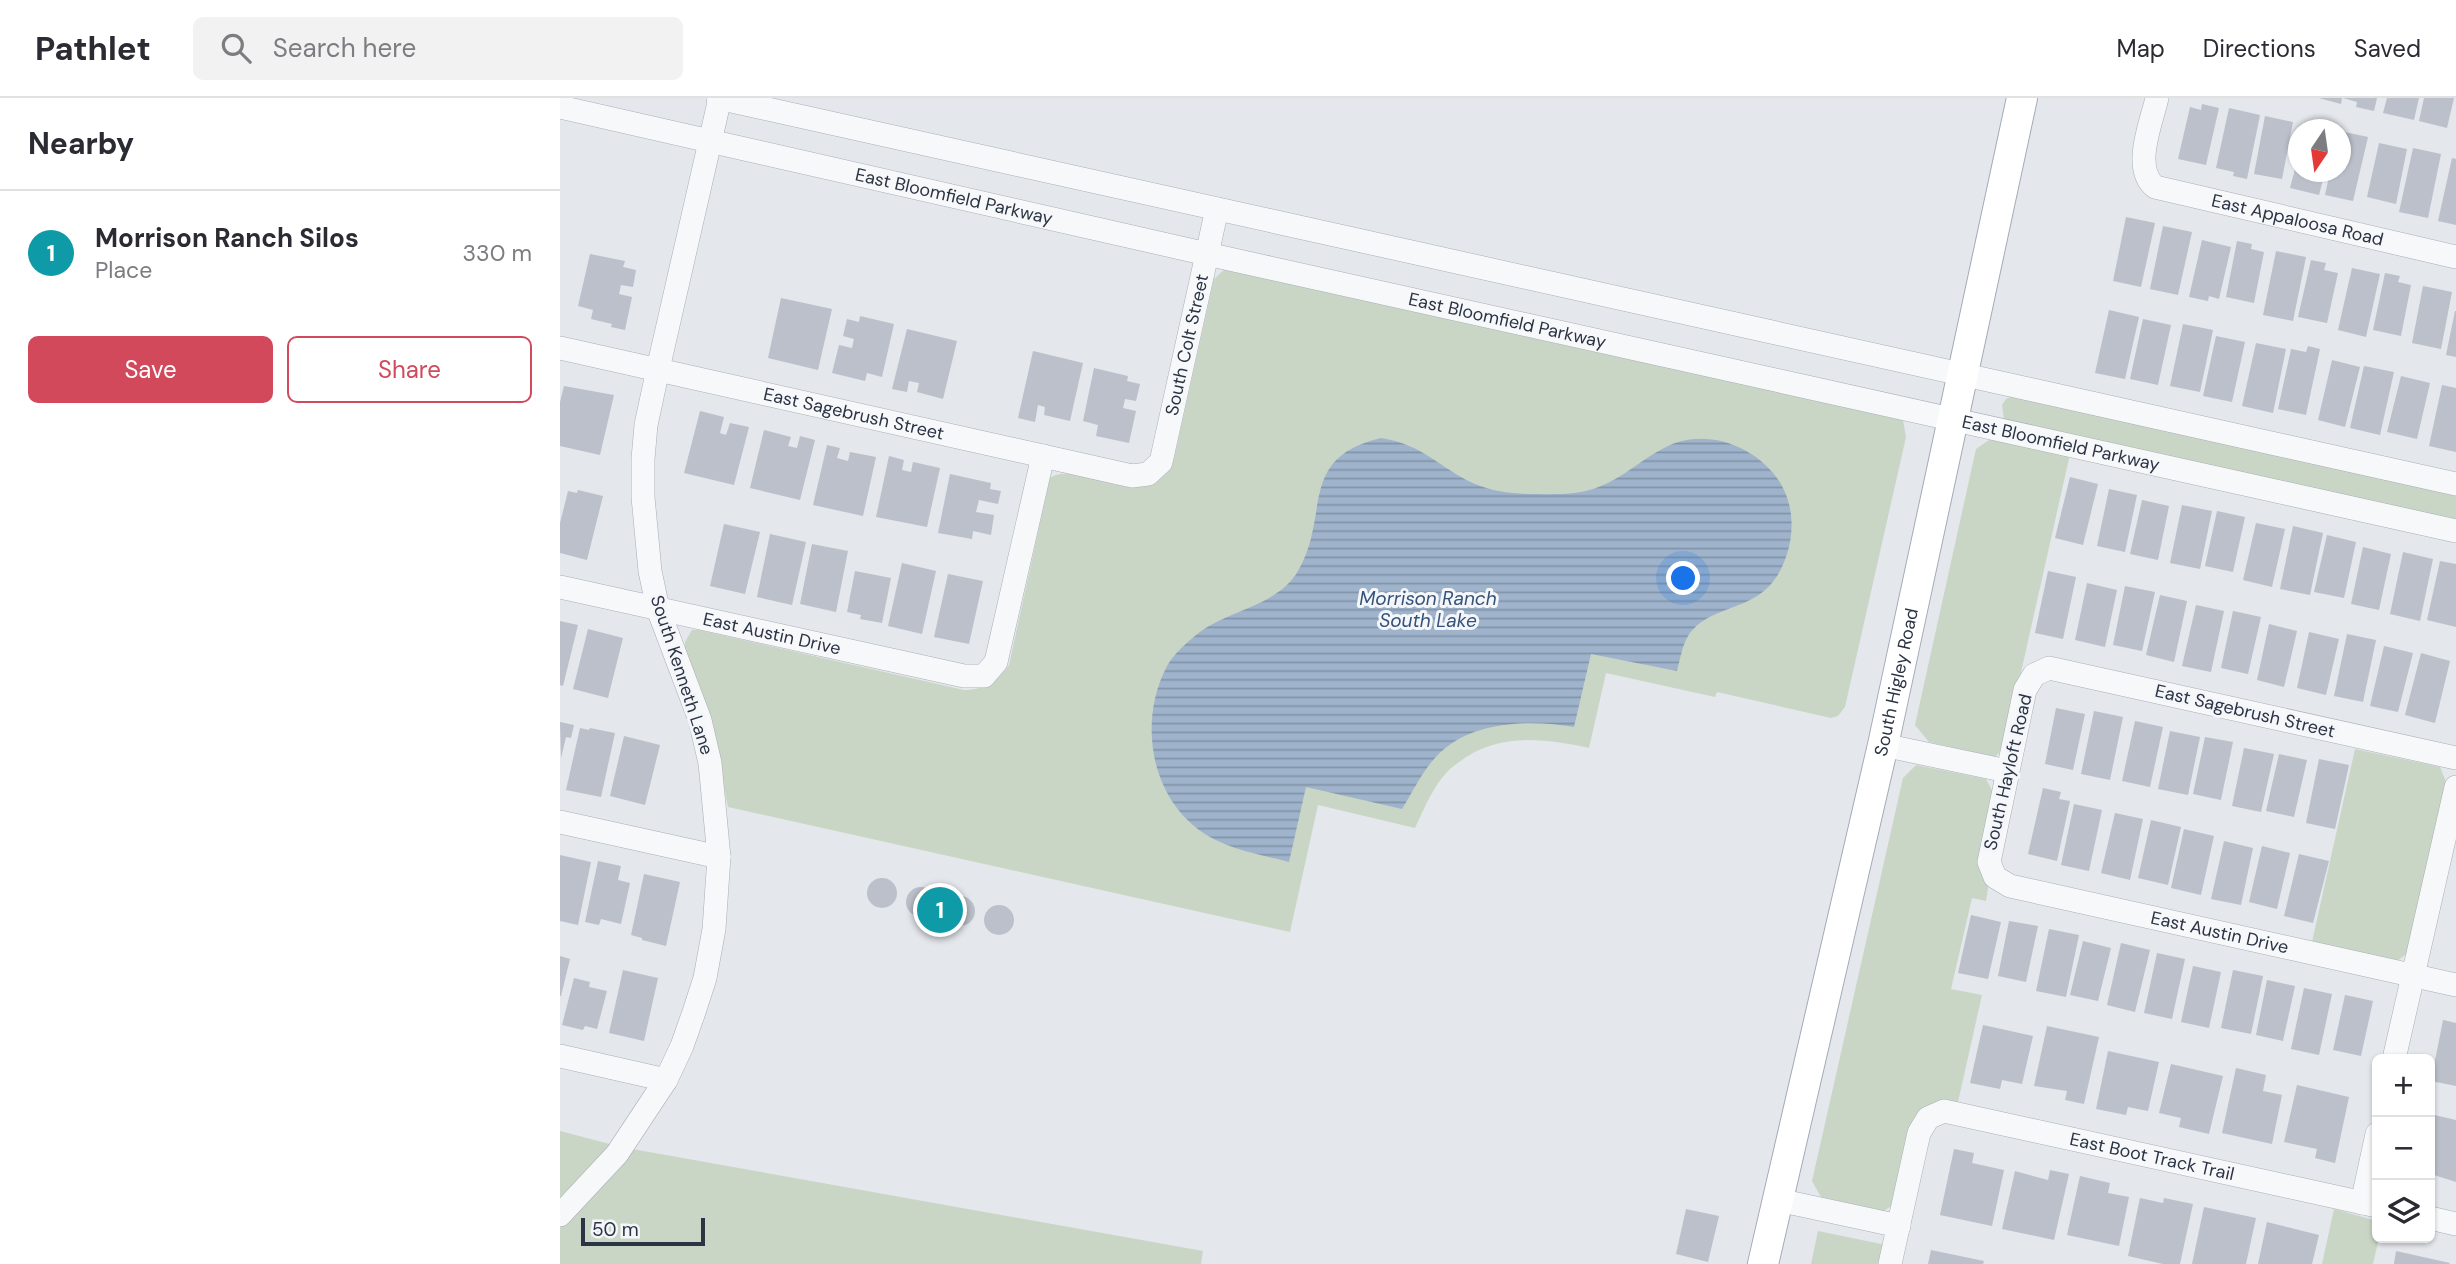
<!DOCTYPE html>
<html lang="en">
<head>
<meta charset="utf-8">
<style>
  :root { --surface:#fff; --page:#f2f2f3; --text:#2b2b33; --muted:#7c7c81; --line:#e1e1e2; --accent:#d1495b }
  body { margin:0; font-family:"DM Sans",sans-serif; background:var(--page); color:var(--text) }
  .controls { position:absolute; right:21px; bottom:21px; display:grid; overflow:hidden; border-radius:10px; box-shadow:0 2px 5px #0004 }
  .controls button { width:63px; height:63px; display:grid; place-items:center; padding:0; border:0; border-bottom:2px solid var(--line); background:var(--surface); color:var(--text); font:35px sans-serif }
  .compass { position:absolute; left:1728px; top:21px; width:63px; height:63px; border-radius:50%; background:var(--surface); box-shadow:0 2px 5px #0004; rotate:193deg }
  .scale { position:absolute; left:21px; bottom:18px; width:124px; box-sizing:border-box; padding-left:7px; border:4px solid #2b3445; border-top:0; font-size:19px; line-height:24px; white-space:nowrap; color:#2b3445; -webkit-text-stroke:5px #f4f6f9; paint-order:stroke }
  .you { position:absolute; left:1124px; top:481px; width:24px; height:24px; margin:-18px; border:5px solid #fff; border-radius:50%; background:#1a73e8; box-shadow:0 0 0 10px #1a73e833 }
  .badge { display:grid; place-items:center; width:46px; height:46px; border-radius:50%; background:var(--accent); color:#fff; font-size:23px; font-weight:700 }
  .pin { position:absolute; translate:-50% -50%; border:4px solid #fff; box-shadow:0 2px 7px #0006 }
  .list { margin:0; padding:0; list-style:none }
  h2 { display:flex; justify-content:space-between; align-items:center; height:91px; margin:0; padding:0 28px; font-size:30px }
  h2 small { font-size:23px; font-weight:400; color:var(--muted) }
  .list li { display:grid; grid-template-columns:46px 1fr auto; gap:21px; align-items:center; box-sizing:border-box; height:126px; padding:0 28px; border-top:2px solid var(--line) }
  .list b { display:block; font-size:26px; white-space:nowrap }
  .list p { margin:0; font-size:23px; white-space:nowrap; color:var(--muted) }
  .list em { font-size:23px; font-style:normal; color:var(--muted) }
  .actions { display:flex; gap:14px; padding:21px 28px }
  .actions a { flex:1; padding:16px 0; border:2px solid var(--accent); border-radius:10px; text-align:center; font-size:24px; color:var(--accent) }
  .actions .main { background:var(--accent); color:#fff }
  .icon { flex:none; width:38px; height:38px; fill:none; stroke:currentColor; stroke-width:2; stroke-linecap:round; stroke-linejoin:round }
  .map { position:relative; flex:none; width:1896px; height:1166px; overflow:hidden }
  header { display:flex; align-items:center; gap:42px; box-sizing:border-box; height:98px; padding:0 35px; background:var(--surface); border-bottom:2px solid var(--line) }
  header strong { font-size:33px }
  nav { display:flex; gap:38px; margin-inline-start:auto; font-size:24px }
  .search { width:490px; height:63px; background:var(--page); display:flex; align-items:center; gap:18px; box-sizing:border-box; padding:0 24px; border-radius:10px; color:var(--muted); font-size:26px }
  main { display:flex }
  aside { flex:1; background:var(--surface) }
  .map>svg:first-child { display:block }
</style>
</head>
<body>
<header>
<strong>Pathlet</strong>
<div class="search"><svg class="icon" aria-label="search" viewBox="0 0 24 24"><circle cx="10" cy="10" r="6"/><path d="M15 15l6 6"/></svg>Search here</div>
<nav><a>Map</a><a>Directions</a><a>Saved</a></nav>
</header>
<main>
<aside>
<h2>Nearby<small></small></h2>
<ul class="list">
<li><span class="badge" style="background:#0f9aa8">1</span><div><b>Morrison Ranch Silos</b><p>Place</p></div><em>330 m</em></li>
</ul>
<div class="actions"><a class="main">Save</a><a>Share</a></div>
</aside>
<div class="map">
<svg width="1896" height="1166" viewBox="0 0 1896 1166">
  <defs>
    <pattern id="water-rules" width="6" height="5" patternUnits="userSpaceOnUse" patternTransform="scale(1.75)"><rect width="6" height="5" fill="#9fb4cc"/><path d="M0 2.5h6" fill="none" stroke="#8293a7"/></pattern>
  </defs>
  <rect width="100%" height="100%" fill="#e4e7ec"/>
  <!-- green -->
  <g fill="#c9d6c5">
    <path d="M667 169 1343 322 1346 339 1285 609 1278 618 1271 620 1157 594 1155 599 1046 575 1029 650C980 640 937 634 895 667 876 681 865 709 855 730L758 707 730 834 168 709 150 619 125 552V544L132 532H139L404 592C425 592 437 583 449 567L490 380C513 363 568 404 597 383 605 378 609 369 614 361L654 181Z"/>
    <polygon points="1457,296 1896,394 1896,426 1444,322 1442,307 1446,301"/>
    <polygon points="1432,340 1510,356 1444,650 1435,659 1369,644 1355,627 1416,351"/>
    <polygon points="1795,651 1880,669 1886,684 1849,854 1837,863 1752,844"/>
    <polygon points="1356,667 1426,681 1434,696 1420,765 1428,790 1426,803 1412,800 1391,891 1422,897 1398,1004 1380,1003 1334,1106 1324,1113 1261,1099 1252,1083 1343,680"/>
    <polygon points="0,1033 61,1049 643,1153 641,1166 0,1166"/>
    <polygon points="1774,1111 1817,1123 1819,1140 1813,1166 1762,1166"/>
    <polygon points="1258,1133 1326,1147 1322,1166 1251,1166"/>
  </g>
  <!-- water -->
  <path fill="url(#water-rules)" d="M821 340C865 347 879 370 915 386 931 393 950 395 967 396 992 396 1018 398 1041 388 1064 379 1082 361 1104 350 1143 329 1192 346 1217 380 1233 402 1235 431 1227 456 1207 520 1153 500 1128 538 1122 548 1120 562 1117 573L1031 556 1014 629C969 621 907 623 875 660 861 675 853 694 842 711L746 689 729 764C698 756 665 751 639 732 589 695 579 621 607 568 614 556 626 545 636 537 666 512 717 509 738 473 771 416 737 360 821 340Z"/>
  <!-- building -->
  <g fill="#bbc0ca">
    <polygon points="1759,0 1782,0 1781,6"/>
    <polygon points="1783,0 1817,0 1814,13 1796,9 1797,4"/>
    <polygon points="1827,0 1859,0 1854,22 1823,15"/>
    <polygon points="1864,0 1894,0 1887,30 1859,23"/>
    <polygon points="1642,6 1659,10 1646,67 1618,61 1630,9 1641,12"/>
    <polygon points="1669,10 1700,17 1687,81 1673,78 1674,74 1656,70"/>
    <polygon points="1705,18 1733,24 1722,81 1694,76"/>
    <polygon points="1746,26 1765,31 1765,32 1745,32"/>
    <polygon points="1780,33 1808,39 1793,103 1765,97 1770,74 1780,74"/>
    <polygon points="1819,45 1847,51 1836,106 1807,99"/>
    <polygon points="1853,50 1881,56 1868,120 1839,114"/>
    <polygon points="1738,60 1738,74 1765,74 1759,97 1730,90"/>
    <polygon points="1892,60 1896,61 1896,127 1878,123"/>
    <polygon points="1566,119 1595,125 1581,189 1553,183"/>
    <polygon points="1603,128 1632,134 1618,197 1590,191"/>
    <polygon points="1642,142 1671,149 1659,201 1649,198 1648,203 1629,199"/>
    <polygon points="1677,143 1692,146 1691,151 1704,154 1694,205 1666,199"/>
    <polygon points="1716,153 1746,159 1733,223 1703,217"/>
    <polygon points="30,156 65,163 63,169 76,172 73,189 61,187 59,196 72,199 65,232 51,229 52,226 31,221 33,212 18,208"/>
    <polygon points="1751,162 1766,165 1764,172 1778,175 1767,225 1738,219"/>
    <polygon points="1792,170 1820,176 1806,239 1778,232"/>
    <polygon points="1825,175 1840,178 1838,184 1851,187 1841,238 1813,232"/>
    <polygon points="1863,188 1892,194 1881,251 1852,245"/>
    <polygon points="221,200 272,211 258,272 208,260"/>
    <polygon points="1549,212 1579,219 1565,281 1535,275"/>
    <polygon points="1895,213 1896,213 1896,259 1886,257"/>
    <polygon points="300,218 334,226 322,279 307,275 305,283 272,275 279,247 292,250 294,241 283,238 287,221 299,224"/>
    <polygon points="1583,221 1611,227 1598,287 1570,281"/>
    <polygon points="1623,226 1653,232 1640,294 1610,288"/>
    <polygon points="347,231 397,243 383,301 357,294 359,285 349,283 347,294 332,291"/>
    <polygon points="1656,238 1685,244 1672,304 1643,298"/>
    <polygon points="1696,245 1726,251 1713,315 1682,308"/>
    <polygon points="1748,248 1760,251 1746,317 1718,311 1731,251 1746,254"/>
    <polygon points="473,253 523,265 510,323 484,317 485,309 478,307 475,324 458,320"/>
    <polygon points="1772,262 1800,269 1785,329 1758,322"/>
    <polygon points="1804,268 1834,274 1820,337 1790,330"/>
    <polygon points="534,270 568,278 567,283 580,286 576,303 565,301 563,310 576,313 569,345 536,338 538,327 523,323"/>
    <polygon points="1841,278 1870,285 1857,341 1827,334"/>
    <polygon points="1882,287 1896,290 1896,354 1869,348"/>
    <polygon points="4,288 54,297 40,357 0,348 0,304"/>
    <polygon points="140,313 164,319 160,335 166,337 170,325 189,329 174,387 124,375"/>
    <polygon points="204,332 231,339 228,348 237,350 240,338 255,342 240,402 190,390"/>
    <polygon points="267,347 280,350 277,360 288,363 290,354 316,359 303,418 253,407"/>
    <polygon points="329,358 344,362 342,372 351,374 353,364 380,370 367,429 316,419"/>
    <polygon points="390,376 431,385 430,391 441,393 438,406 419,402 416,414 434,417 431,437 413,433 412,441 378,435"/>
    <polygon points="1510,379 1538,386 1523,447 1495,440"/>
    <polygon points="1549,391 1577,397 1565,454 1537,448"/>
    <polygon points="18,392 43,398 27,462 0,455 0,425 8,393 17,395"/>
    <polygon points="1582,402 1609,408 1598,462 1570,456"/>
    <polygon points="1622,407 1652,413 1640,471 1610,465"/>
    <polygon points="1657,413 1685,419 1673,474 1645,468"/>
    <polygon points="1696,425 1725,431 1712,489 1683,482"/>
    <polygon points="164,426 200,434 185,496 150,488"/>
    <polygon points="1733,428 1763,435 1750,497 1720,491"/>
    <polygon points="210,436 246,444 232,507 197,499"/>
    <polygon points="1767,437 1796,444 1784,500 1754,494"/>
    <polygon points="252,446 288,453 276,514 240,506"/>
    <polygon points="1803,449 1831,456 1819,512 1791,506"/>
    <polygon points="1843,454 1873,461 1860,523 1830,516"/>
    <polygon points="1880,463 1896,466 1896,529 1867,522"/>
    <polygon points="342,465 376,473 362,536 328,528"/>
    <polygon points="295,473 331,480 322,525 300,521 301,517 287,514"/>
    <polygon points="1488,473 1516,479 1503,541 1475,535"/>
    <polygon points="388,476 423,483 409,546 374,539"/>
    <polygon points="1527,485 1557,492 1545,549 1515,542"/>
    <polygon points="1565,488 1595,494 1582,553 1553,547"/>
    <polygon points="1600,497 1627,503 1614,564 1586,557"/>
    <polygon points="1636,507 1664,513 1651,574 1622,568"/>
    <polygon points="1673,513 1701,519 1688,576 1661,570"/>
    <polygon points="0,523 18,527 3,588 0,587"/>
    <polygon points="1709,526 1737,533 1724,589 1697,582"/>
    <polygon points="28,531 63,540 48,600 13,591"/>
    <polygon points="1749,534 1779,541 1766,597 1737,590"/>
    <polygon points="1787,536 1816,542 1803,604 1774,598"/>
    <polygon points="1824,548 1853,555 1838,614 1810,608"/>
    <polygon points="1861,555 1890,563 1875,625 1845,617"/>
    <polygon points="1496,610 1525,616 1513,672 1485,666"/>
    <polygon points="1534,613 1563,619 1550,682 1521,676"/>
    <polygon points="1575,623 1603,629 1590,689 1562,683"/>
    <polygon points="0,624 14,627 11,640 6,639 1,660"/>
    <polygon points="20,630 29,632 30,630 55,635 41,699 6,692"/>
    <polygon points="1610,633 1640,639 1628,697 1598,691"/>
    <polygon points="64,638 100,647 85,707 50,698"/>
    <polygon points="1645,639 1673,644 1661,702 1633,696"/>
    <polygon points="1684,650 1714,656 1701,714 1672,708"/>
    <polygon points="1719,656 1747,662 1734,719 1706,713"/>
    <polygon points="1759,661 1789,667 1775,731 1746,725"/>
    <polygon points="1483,690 1501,694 1499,701 1510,703 1497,763 1468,756"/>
    <polygon points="1514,706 1542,712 1529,773 1501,767"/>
    <polygon points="1555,715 1583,721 1570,782 1541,775"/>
    <polygon points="1591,722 1621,729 1608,787 1578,780"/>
    <polygon points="1624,731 1654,738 1641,797 1611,790"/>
    <polygon points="1664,743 1693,750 1681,807 1651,801"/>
    <polygon points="1702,748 1730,755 1717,811 1689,804"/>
    <polygon points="1739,756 1769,763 1753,825 1724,818"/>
    <polygon points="0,757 31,764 18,827 0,823"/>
    <polygon points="38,763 61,768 58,782 70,785 61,826 41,821 39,827 25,824"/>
    <polygon points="84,776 120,784 106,848 82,842 82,840 71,837"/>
    <circle cx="322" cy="795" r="15"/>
    <circle cx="361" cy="804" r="15"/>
    <circle cx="400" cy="813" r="15"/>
    <circle cx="439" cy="822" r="15"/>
    <polygon points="1411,817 1441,824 1428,881 1398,875"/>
    <polygon points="1449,823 1478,828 1466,884 1438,878"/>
    <polygon points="1489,831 1519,837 1506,899 1476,893"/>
    <polygon points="1523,843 1551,850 1538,903 1510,897"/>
    <polygon points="1561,845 1590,852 1575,914 1547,907"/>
    <polygon points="1597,855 1625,861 1612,921 1584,915"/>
    <polygon points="0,858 10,861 1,898 0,898"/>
    <polygon points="1633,868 1661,874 1649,930 1621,924"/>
    <polygon points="63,872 98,880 84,943 49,935"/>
    <polygon points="1673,872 1703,878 1691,936 1661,930"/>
    <polygon points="14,880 30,884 29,889 47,893 37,931 25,928 23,932 2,927"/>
    <polygon points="1707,882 1735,888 1723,943 1696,937"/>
    <polygon points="1744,890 1772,896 1759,957 1731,951"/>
    <polygon points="1785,897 1813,903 1801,958 1773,952"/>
    <polygon points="1883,922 1896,925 1896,988 1871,983"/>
    <polygon points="1423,927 1473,938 1462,986 1442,982 1440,991 1410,985"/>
    <polygon points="1487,928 1539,939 1524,1006 1505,1002 1507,993 1474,988"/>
    <polygon points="1548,953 1599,964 1588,1013 1568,1009 1566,1017 1536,1011"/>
    <polygon points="1611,966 1663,978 1649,1036 1619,1029 1621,1020 1599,1015"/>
    <polygon points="1676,970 1706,977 1703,993 1722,997 1712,1046 1662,1035"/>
    <polygon points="1737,987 1789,999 1775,1065 1755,1060 1757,1051 1724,1044"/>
    <polygon points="1870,1016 1896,1022 1896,1084 1874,1077 1871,1089"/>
    <polygon points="1394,1051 1414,1055 1412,1065 1444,1072 1432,1128 1380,1117"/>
    <polygon points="1490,1072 1509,1076 1494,1142 1442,1131 1455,1073 1488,1082"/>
    <polygon points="1520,1078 1550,1085 1548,1095 1569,1099 1559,1148 1507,1137"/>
    <polygon points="1580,1100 1603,1105 1604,1100 1633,1106 1620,1166 1603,1166 1568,1158"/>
    <polygon points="1644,1109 1696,1120 1686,1166 1632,1166"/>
    <polygon points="1126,1111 1159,1118 1148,1164 1116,1156"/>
    <polygon points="1707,1124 1759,1137 1752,1166 1698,1166"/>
    <polygon points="1371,1152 1424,1163 1423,1166 1368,1166"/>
    <polygon points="1836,1153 1890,1165 1889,1166 1834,1166"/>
  </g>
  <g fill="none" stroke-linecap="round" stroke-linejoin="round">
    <defs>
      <g id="minor">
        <polyline points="158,0 1896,386"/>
        <path id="s1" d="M1597 0C1591 26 1572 70 1595 89L1896 159"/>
        <path id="s2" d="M0 9 647 156 1896 433"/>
        <path id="s3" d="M0 250 572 378 588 376 601 364 657 111"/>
        <path id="s4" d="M0 489 404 578H424L436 564 483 358"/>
        <polyline points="1323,647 1447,673"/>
        <path id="s5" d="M1896 660 1489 570 1474 577 1465 592 1429 764 1435 779 1450 788 1896 887"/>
        <polyline points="0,724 159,759"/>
        <polyline points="0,958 106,982"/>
        <polyline points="1834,961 1896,689"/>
        <polyline points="1218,1102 1339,1128"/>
        <polyline points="1802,1105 1817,1036"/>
        <polyline points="0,1117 57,1056 106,982 122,948 134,914 145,880 154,831 159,759 150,665 140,622 98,511 90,473 83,399 83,361 86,327 98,271 160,0"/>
        <polyline points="1870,1120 1896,1126"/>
        <path id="s6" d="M1330 1166 1359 1035 1368 1020 1384 1013 1817 1108"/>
      </g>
      <g id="major">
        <path id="s7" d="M1203 1166 1323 647 1462 0"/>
      </g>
    </defs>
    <!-- minor casing -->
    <use href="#minor" stroke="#a9aeb7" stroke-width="24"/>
    <!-- major casing -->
    <use href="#major" stroke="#a3abb8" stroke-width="32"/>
    <!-- minor -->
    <use href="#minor" stroke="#f7f8fa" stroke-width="23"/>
    <!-- major -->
    <use href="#major" stroke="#fff" stroke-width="30"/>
  </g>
  <g text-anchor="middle" stroke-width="6" stroke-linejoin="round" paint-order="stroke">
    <!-- street labels -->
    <g font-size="18" fill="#2b3445" stroke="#f4f6f9">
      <text dy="6" stroke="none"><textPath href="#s2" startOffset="404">East Bloomfield Parkway</textPath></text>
      <text dy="6" stroke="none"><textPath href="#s1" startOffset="240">East Appaloosa Road</textPath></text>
      <text dy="6" stroke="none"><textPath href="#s2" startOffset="971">East Bloomfield Parkway</textPath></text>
      <text dy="6" stroke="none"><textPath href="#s3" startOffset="740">South Colt Street</textPath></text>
      <text dy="6" stroke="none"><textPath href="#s3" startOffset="301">East Sagebrush Street</textPath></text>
      <text dy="6" stroke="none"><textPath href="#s2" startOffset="1538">East Bloomfield Parkway</textPath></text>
      <text dy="6" stroke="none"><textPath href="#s4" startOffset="217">East Austin Drive</textPath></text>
      <text transform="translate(122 577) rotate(72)" y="6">South Kenneth Lane</text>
      <text dy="6" stroke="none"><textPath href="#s7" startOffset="597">South Higley Road</textPath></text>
      <text transform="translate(1685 613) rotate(13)" y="6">East Sagebrush Street</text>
      <text transform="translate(1448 674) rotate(-77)" y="6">South Hayloft Road</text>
      <text dy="6" stroke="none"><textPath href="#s5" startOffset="875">East Austin Drive</textPath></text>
      <text dy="6" stroke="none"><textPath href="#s6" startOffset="382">East Boot Track Trail</textPath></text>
    </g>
    <!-- water labels -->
    <g font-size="19" font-style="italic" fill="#34527a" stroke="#f4f6f9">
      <text x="868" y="507">Morrison Ranch<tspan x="868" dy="22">South Lake</tspan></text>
    </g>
  </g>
</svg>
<div class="controls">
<button>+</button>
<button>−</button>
<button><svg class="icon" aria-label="layers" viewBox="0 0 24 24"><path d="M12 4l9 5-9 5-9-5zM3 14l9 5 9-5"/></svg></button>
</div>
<svg class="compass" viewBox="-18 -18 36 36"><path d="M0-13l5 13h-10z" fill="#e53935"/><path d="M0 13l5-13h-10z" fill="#7c7c81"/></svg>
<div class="scale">50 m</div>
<div class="you"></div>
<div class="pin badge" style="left:380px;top:812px;background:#0f9aa8">1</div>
</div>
</main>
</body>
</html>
